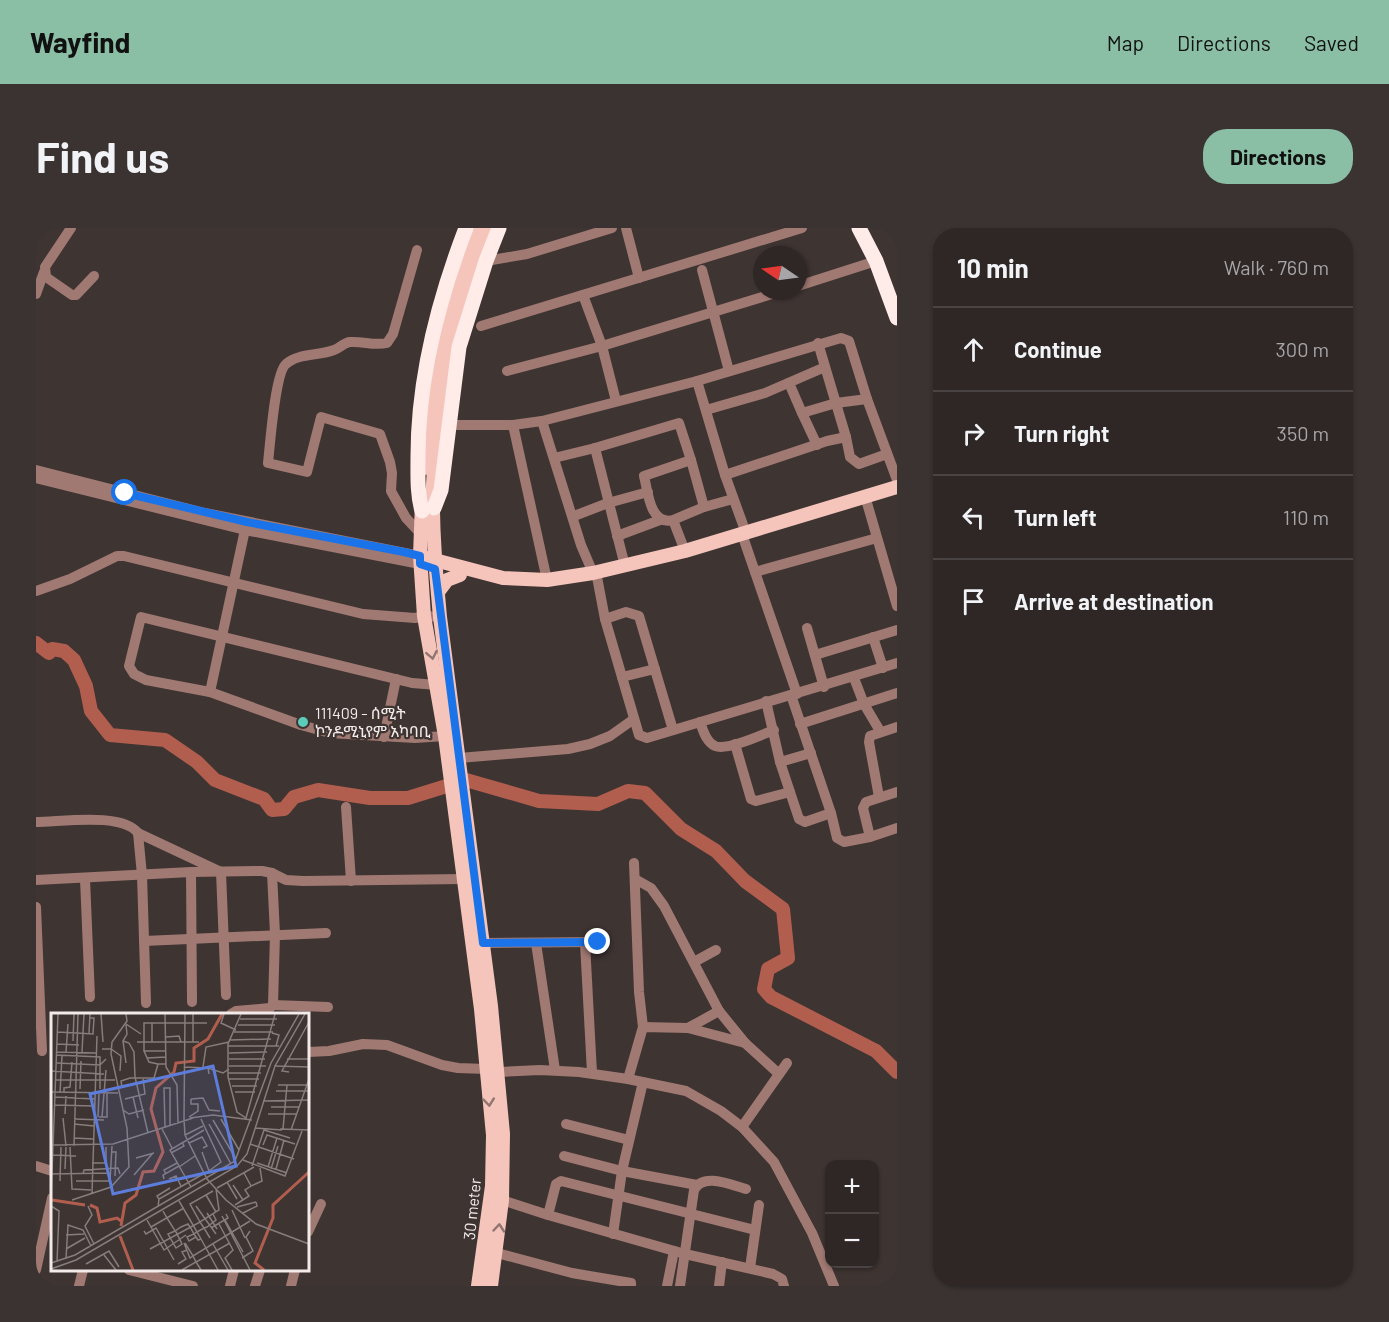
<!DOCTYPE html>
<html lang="en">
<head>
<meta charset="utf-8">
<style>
  :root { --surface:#2e2726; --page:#3a3332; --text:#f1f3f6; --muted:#a7a5a7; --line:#494443; --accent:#8abfa5 }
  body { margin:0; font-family:Barlow,"Noto Sans Ethiopic",sans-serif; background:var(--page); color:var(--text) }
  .controls { position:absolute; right:18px; bottom:18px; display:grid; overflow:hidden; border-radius:12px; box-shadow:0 2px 4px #0004 }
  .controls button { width:54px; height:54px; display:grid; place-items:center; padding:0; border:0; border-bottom:2px solid var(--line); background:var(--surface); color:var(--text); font:30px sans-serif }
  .compass { position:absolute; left:717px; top:18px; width:54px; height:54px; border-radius:50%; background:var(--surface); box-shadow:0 2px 4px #0004; rotate:283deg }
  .stop { position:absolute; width:18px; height:18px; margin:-14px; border:4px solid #1a73e8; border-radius:50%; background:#fff }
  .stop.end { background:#1a73e8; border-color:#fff; box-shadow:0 2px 6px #0008 }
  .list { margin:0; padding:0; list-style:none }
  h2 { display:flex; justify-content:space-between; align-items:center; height:78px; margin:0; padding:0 24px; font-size:26px }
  h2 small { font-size:20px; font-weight:400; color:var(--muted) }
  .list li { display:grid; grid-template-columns:39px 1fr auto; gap:18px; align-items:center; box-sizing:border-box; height:84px; padding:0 24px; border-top:2px solid var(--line) }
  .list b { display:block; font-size:22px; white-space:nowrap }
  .list em { font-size:20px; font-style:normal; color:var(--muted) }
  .icon { flex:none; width:33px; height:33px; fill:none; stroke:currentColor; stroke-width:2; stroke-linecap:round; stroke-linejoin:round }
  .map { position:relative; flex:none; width:861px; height:1058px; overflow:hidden; border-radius:24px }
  header { display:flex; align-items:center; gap:36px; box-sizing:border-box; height:84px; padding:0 30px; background:var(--accent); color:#111 }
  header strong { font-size:28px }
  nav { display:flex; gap:33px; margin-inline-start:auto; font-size:21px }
  .intro { display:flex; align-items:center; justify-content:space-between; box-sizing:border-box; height:144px; padding:0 36px }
  h1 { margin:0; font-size:42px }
  .button { padding:15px 27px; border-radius:24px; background:var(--accent); color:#111; font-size:21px; font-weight:700 }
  main { display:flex; gap:36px; padding:0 36px }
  aside { flex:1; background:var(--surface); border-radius:24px; box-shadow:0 2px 4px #0004 }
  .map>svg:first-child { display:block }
</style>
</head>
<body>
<header>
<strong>Wayfind</strong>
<nav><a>Map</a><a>Directions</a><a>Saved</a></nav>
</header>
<div class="intro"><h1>Find us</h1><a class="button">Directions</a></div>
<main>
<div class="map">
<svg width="861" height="1058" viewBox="0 0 861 1058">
  <rect width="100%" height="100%" fill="#3e3432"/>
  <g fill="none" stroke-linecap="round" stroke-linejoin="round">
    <!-- river -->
    <polyline stroke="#b25e4f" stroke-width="14" points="0,415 13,425 16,421 28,423 38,432 50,458 55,483 74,507 129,512 161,534 179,552 228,571 236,582 248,581 258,569 282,562 334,570 372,570 430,552 503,573 562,576 592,563 609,565 645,601 680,623 709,653 747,681 752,730 732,741 728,761 735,769 840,823 861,844"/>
    <!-- minor -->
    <g stroke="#a07972" stroke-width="10">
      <polyline points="35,0 9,39 10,49 36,67 40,67 58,48"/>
      <polyline points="590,0 603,50"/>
      <path d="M381 22 357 106 351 115C338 118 327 113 314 114 307 115 304 120 298 122 283 128 262 125 250 136 239 145 234 218 232 235L271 244 285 189 344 206 354 234 356 245 355 263 370 290 385 306"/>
      <polyline points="450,33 491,26 576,0"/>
      <polyline points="666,42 693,143"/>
      <polyline points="762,58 840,33"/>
      <polyline points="0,66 8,44"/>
      <polyline points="547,67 566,118 580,173"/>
      <polyline points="445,98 766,0"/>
      <polyline points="782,115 810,209 814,229 823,236 851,226"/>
      <polyline points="471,143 566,118 746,63"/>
      <polyline points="661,153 689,247 710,305"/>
      <polyline points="753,155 766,185"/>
      <polyline points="670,182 729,165 789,139"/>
      <polyline points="506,193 545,317 557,345 561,349 569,391 603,507 611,510 861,435"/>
      <polyline points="412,197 477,197 506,193 661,153 805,110 813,113 831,171 861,252"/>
      <polyline points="477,197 511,352"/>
      <polyline points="781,217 766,185 800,175 831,171"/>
      <polyline points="518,230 559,220"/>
      <polyline points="0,242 169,285 384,328"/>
      <polyline points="689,247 791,213 810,209"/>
      <polyline points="0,250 209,302 384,336"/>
      <polyline points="831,275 861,378"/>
      <polyline points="668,279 697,271"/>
      <polyline points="538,288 572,275 612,264"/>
      <path d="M637 292 668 279 655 232 608 248C612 264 614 298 637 292L649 323"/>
      <polyline points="581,308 624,292"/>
      <polyline points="708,312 761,466"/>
      <polyline points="589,338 559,220 643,195 655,232"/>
      <polyline points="719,344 841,310"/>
      <polyline points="0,363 34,351 81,328 88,328 327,386 379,390 388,388 404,389"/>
      <polyline points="569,391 590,384 603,388 637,502"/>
      <polyline points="771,400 788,459"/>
      <polyline points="837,409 847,440"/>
      <polyline points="779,427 861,402"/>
      <polyline points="586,449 619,441"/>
      <polyline points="818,450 828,476 844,503"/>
      <polyline points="401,457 376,455 105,389 93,438 98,446 110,452 174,464 265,497 294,505 379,510 409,508"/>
      <polyline points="174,464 210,297"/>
      <polyline points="755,467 795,585 801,610 808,614 834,609 861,600"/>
      <polyline points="730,473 744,534 763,591 769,594 795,585"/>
      <path d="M664 494C667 502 670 514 679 518 691 523 725 507 738 502"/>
      <polyline points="764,496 861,465"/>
      <polyline points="348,509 360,451"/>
      <polyline points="699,516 715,571 720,573 754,564"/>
      <polyline points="423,530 532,521 554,516 574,508 598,491"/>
      <polyline points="744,534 775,525"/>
      <polyline points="843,569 833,514 834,508 861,499"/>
      <polyline points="310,579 315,653"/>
      <path d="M0 594C25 594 86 584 102 605L106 647 110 775"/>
      <polyline points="102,605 185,644 190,767"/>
      <polyline points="834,609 827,580 830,574 861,564"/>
      <polyline points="598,635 603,764 607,799"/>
      <polyline points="155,644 156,774"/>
      <polyline points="49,651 54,769"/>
      <polyline points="599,651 615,660 628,678 683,783 709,815 743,846"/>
      <polyline points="0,652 155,644 226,643 236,645 250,652 267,653 427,651"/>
      <polyline points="0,679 6,823"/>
      <polyline points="108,713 290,705"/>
      <polyline points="447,715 562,714"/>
      <polyline points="500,715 519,842"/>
      <polyline points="549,715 556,845"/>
      <polyline points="658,734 680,722"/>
      <polyline points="237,777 292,779"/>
      <polyline points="195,786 200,783 234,780 237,777 239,706 236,645"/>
      <polyline points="652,800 709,815"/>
      <polyline points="272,824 293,823 327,816 351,817 406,837 422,840 450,841 463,844 504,842 543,844 592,851 650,863 685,883 706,899 738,934 776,1005 798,1058"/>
      <polyline points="592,851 607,799 652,800 683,783"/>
      <polyline points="530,896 593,912"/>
      <polyline points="706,899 751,835"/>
      <polyline points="528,928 586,943 661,957"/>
      <polyline points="0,938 16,943"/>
      <polyline points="466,972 512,987 649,1026 737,1046 746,1051 748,1058"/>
      <polyline points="512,987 520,956 525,953 719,1002"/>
      <polyline points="272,1004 285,976"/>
      <polyline points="577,1006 586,943 607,854"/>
      <polyline points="461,1025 536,1045 595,1055 595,1058"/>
      <polyline points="714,1040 723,977"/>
      <polyline points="0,1042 16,970"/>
      <polyline points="93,1042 157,1058"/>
      <polyline points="43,1058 47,1042"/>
      <polyline points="194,1058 198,1042"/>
      <polyline points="219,1058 224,1042"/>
      <polyline points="255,1058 259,1042"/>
      <polyline points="631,1058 638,1023"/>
      <path d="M644 1058 658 962C667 944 695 957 710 961"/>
      <polyline points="683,1058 686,1034"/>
    </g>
    <!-- major -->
    <g stroke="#f5c4bb" stroke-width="14">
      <path d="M453 0C420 79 400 172 397 257 396 301 400 345 404 389L455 778 467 906 466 972 455 1058"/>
      <path d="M388 240C396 159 410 76 442 0"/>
      <polyline points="386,274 384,328 388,388 409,508 445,781 457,907 456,958 442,1058"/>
      <polyline points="391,330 467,350 511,352 557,345 649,323 861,259"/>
      <polyline points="402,364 411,352 424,347"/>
    </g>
    <!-- highway -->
    <g stroke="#ffebe7" stroke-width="15">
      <polyline points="823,0 840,33 861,90"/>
      <polyline points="398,280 405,262 423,119 450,33 463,0"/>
      <path d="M386 283C381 265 382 247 382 228 382 150 402 73 430 0"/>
    </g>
  </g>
  <!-- one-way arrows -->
  <defs><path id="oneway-chevron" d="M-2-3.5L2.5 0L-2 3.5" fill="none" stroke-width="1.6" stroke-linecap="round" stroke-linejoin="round" transform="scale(1.5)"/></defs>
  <g stroke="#907570">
    <use href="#oneway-chevron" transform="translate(396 427) rotate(79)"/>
    <use href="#oneway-chevron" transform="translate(453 874) rotate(84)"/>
    <use href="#oneway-chevron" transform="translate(463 1000) rotate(-85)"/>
  </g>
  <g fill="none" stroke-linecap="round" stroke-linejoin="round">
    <!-- route -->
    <polyline stroke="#1a73e8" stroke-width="8" points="89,265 211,294 368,324 384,328 384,336 399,341 447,715 562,714"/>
  </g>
  <!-- markers -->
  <circle fill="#5bcebb" stroke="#3e3432" stroke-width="2" cx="267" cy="494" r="6"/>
  <g text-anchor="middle" stroke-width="4.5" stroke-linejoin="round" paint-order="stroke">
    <!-- poi labels -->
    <g font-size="16" fill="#f2ebea" stroke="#3e3432" text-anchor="start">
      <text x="279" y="491">111409 - ሰሚት<tspan x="279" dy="18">ኮንዶሚኒየም አካባቢ</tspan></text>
    </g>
    <!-- street labels -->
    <g font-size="16" fill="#f2ebea" stroke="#3e3432">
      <text transform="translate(436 981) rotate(-84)" y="6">30 meter</text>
    </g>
  </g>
  <!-- overview -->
  <g transform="translate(15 785)">
    <rect width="258" height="258" fill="#3e3432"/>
    <path fill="none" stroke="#b25e4f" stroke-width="3" d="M1 187 34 192M39 192 46 195 49 209 66 205 70 208M70 213 74 190 85 182 92 159 103 158 112 139 100 96 105 75 123 59 125 50 143 48V35L157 26 171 1M69 223 82 257M213 257 204 250 222 205V192L258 159"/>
    <path fill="none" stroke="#867d7c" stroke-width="1.5" d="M50 1 52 29M114 1 115 54 126 72 127 110M173 1 170 10 185 17M190 1 177 31V64L186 99 195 105 224 1M189 6H226M101 10V29M75 11 90 21M187 12H224M7 19 42 21 43 5H39M183 19H222M38 20 39 1M221 20 228 22 225 33M115 24 128 23 130 29M179 27 220 26M22 28 23 1M72 28 78 30 83 39 84 64 97 120M86 29H148M142 29V1M6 31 28 32M177 33H228M51 36H60L70 43 69 58M93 38V10H156M6 39 45 40M15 39 17 11M31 39 33 1M178 40 216 39M6 42 49 44V76M96 45 115 44M178 46H214M236 46H258M6 50 49 52 55 46M75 50 72 28 76 21 75 12M107 51 98 49 93 38H115M178 53H215M223 53 258 54M133 54 155 55M152 54 155 34 178 29M0 58 53 61M238 59 231 58 258 9M177 60H210M158 61 157 55 172 60 178 56M177 66H208M5 67H64M227 72H257M181 73H206M71 74 70 68 79 65H103L107 51H115M68 75 86 70M29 76 30 48M225 78H258M0 79 67 80M184 79H204M9 80 11 43M13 80V75L19 74 21 49M4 84 44 86M82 84 87 105M74 86 94 81 92 66M140 86 152 85 158 97 169 98M212 88 258 87M3 92 43 93M220 94H248M72 97 78 101 93 97M14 101 15 83M217 101H245M47 104 48 81M48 104H56V80M51 104 55 57M138 104 147 98V91H140V86M12 105 15 133M139 105 162 102 201 107M23 106 53 107M133 106 134 1M133 106 134 122 156 166 175 187 205 211 258 231M150 106 170 149 155 160M170 106 188 137M162 107 185 146M23 111 43 113M158 111 180 151M114 114 113 75H119V112M204 115 231 117M111 116 121 135M229 116 258 117M232 116 236 72M240 117 258 66M134 122 152 113M23 125 42 126M138 130 151 124 156 133 152 135M199 131 243 146M0 132 62 131 142 105M212 132 216 122 244 131M23 133 27 1M2 134 7 1M19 134 21 176 40 177M61 139H65L64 163M151 139 158 158M120 140 133 133 131 129M2 142 25 143M85 145 103 140M192 147 234 163 251 118M41 150H55V134M206 150 236 160M201 153 213 117 239 125M128 154 144 143M217 154 226 125M14 156 15 134M220 156 227 133M225 156 233 127M0 161 60 160M32 161 33 157 67 155 69 161M115 161 113 157 126 150M83 162 102 140M113 166 112 162 128 153M118 166 125 163 130 173M9 168 10 134M25 168H59L61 133M176 169 186 186M182 172 192 187M200 173 211 168 209 155M140 174 119 137 153 117M166 175 203 154M162 178 139 191 149 209 168 197 165 176M41 181 46 23M155 182 165 199M0 183 2 134M108 186 106 183 119 175M21 187 60 174 78 154 76 115 60 41 61 29 76 8 75 1M128 188 142 212 150 226 147 227 143 221 146 219 153 215 159 225M184 192 198 183 194 177 200 173 193 160M0 193 8 198 6 249M37 193 41 202 34 213 43 231M145 193 165 221M107 194 108 186 154 160M186 194 205 189M181 197 194 225M112 198 116 205 123 216 124 218 125 219 131 231 125 235 117 221 124 218 130 214 137 211 139 214 143 221 136 224 138 228 145 224M156 200 166 216M192 200 206 193 205 189M171 203 199 257M96 207 113 237 135 222M174 207 192 239M168 211 182 237 174 245 181 257M100 214 133 195M160 215 177 205 175 201M93 218 95 221 105 215 123 247M15 222 33 221M150 226 167 257M134 230 142 243 199 208M162 231 177 257M15 236 34 225M99 236 149 209 153 215 156 214 165 207 162 201M53 242 65 257M191 245 202 238 195 224 199 218M15 246 17 212 32 217 40 233M0 250 24 242 184 148 220 50 248 1M35 251 58 238 68 254M127 251 135 246 131 239 136 237M0 256 25 247 186 153 196 141 224 53 254 1M131 257 145 249 142 243 139 245 133 230M150 257 145 249 179 230"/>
    <path fill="#5d7ddd" fill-opacity="0.15" stroke="#5d7ddd" stroke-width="3" d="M162 53 185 153 62 181 39 81Z"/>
    <rect width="258" height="258" fill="none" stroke="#f2ebea" stroke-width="3"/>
  </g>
</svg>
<div class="controls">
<button>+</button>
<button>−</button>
</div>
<svg class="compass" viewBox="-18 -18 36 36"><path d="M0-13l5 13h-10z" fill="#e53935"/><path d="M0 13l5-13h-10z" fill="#a7a5a7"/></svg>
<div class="stop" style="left:89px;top:265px"></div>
<div class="stop end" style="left:562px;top:714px"></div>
</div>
<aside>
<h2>10 min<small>Walk · 760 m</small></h2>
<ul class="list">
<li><svg class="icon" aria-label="ahead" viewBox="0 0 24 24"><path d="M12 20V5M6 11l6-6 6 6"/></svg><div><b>Continue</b></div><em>300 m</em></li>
<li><svg class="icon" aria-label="right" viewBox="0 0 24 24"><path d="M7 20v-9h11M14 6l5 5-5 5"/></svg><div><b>Turn right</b></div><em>350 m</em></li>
<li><svg class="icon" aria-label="left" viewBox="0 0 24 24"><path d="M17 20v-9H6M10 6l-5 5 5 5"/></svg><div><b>Turn left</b></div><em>110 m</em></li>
<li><svg class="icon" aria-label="arrive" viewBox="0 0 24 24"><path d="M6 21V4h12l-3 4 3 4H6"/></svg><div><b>Arrive at destination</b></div></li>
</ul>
</aside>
</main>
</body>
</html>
